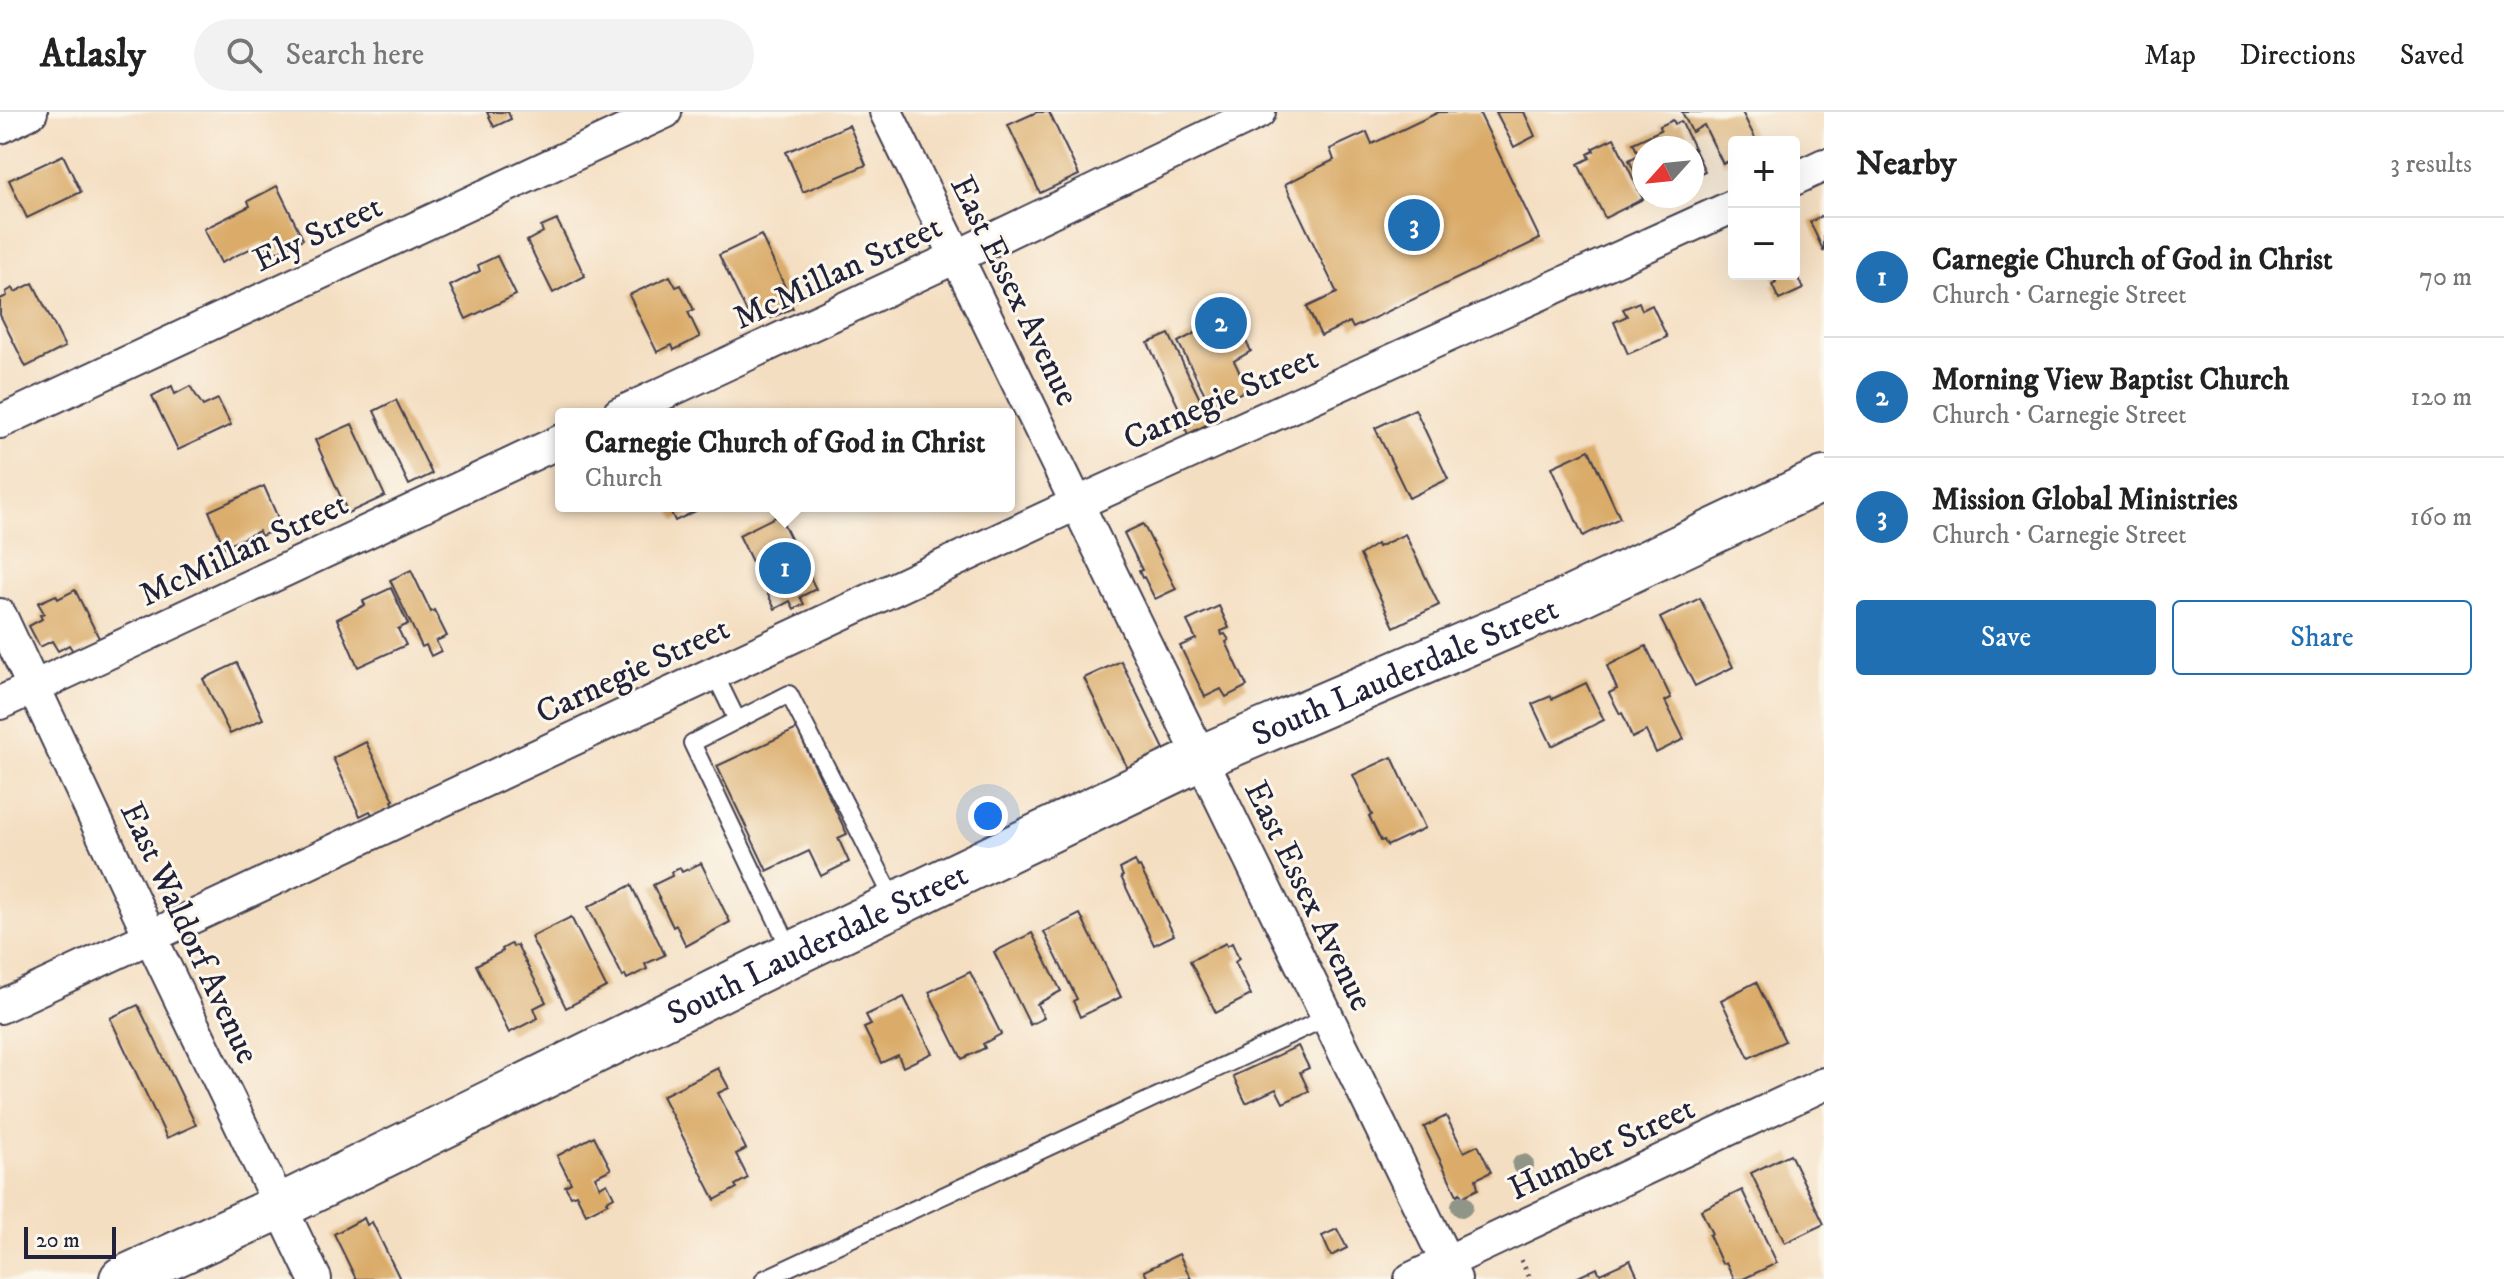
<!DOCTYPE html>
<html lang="en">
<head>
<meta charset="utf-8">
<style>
  :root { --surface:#fff; --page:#f2f2f2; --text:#222; --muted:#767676; --line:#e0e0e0; --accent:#1f6fb2 }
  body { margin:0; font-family:"IM FELL DW Pica",serif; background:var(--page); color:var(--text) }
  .controls { position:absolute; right:24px; top:24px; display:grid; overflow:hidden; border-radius:8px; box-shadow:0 8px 32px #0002 }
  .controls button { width:72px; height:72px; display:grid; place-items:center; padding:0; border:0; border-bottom:2px solid var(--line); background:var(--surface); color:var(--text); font:40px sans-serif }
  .compass { position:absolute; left:1632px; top:24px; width:72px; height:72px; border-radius:50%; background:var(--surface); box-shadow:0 8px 32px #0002; rotate:243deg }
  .scale { position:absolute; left:24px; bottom:20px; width:92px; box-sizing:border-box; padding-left:8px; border:4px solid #22223b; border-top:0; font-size:22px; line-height:28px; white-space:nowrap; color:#22223b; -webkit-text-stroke:6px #fbf7ec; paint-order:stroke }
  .you { position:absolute; left:988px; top:704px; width:28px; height:28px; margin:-20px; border:6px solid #fff; border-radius:50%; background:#1a73e8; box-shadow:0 0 0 12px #1a73e833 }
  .badge { display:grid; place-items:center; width:52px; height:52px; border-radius:50%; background:var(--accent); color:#fff; font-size:26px; font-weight:700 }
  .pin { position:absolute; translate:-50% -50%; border:4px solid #fff; box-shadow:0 2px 8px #0006 }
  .popup { position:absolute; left:555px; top:296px; width:460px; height:104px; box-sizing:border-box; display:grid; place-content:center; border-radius:8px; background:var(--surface); filter:drop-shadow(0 2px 6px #0005); font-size:26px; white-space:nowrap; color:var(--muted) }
  .popup b { font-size:30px; color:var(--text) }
  .popup::after { content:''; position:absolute; left:50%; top:100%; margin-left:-16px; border:16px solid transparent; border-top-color:var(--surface) }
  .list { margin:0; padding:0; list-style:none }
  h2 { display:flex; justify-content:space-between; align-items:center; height:104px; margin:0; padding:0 32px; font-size:34px }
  h2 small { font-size:26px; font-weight:400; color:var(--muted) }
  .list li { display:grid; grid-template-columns:52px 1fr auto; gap:24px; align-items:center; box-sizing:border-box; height:120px; padding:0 32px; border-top:2px solid var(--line) }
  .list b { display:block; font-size:30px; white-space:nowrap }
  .list p { margin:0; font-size:26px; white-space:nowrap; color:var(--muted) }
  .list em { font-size:26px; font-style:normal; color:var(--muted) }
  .actions { display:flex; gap:16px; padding:24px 32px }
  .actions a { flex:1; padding:18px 0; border:2px solid var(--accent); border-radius:8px; text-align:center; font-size:28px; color:var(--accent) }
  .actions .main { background:var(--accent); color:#fff }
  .icon { flex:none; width:44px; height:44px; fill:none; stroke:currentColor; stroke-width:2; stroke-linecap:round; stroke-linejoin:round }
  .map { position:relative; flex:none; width:1824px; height:1167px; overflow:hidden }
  header { display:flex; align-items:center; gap:48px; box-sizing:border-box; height:112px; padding:0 40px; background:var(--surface); border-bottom:2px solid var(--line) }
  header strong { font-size:38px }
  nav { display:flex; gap:44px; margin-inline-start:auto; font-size:28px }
  .search { width:560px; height:72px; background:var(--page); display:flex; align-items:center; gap:20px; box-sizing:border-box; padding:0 28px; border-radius:44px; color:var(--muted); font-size:30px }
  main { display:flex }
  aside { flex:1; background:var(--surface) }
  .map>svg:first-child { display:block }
</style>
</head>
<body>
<header>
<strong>Atlasly</strong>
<div class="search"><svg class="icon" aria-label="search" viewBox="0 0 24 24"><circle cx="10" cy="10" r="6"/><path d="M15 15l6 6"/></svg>Search here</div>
<nav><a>Map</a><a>Directions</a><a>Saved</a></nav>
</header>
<main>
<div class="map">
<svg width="1824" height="1167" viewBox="0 0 1824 1167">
  <rect width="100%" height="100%" fill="#fbf7ec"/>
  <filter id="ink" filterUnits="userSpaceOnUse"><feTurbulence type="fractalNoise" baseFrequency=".0125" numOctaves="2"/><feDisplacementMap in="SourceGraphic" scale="16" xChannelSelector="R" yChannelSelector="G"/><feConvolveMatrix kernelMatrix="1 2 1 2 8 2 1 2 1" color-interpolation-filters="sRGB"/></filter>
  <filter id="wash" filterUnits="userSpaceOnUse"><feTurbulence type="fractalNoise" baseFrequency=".006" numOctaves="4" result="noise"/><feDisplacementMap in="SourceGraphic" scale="32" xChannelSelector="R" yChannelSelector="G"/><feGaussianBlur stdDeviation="1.8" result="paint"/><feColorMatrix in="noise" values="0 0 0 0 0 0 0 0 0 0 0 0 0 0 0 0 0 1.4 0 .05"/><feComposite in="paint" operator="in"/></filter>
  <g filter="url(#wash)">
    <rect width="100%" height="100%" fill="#f4dec1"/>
    <g id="blocks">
      <!-- building -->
      <g fill="#daab69">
        <polygon points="487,0 508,0 511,7 494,15"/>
        <polygon points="1037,0 1049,0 1079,63 1040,81 1008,13"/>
        <polygon points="1439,0 1479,0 1540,127 1353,216 1350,210 1321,224 1307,195 1337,181 1285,72 1334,48 1330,37 1367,20 1372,32"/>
        <polygon points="1496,0 1524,0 1535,24 1514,35"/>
        <polygon points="1682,0 1742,0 1757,30 1734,30 1734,46 1723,52 1704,13 1692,20"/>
        <polygon points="1673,8 1675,12 1681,9 1705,59 1692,65 1692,36 1644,36 1644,80 1629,48 1639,43 1633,31 1661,18 1660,14"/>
        <polygon points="849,13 866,53 803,80 786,40"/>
        <polygon points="1614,26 1643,87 1605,106 1578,52 1590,46 1588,42 1594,39 1593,36"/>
        <polygon points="63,43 81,80 27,106 9,68"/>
        <polygon points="277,74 303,127 271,143 264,130 221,151 204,117 250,94 248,89"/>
        <polygon points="1824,103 1824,140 1810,110"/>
        <polygon points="557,108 585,164 553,181 527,129 543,120 541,115"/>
        <polygon points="761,123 792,190 790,191 793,196 771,206 768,201 751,209 719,143"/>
        <polygon points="497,144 516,183 466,207 450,174 480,159 478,153"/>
        <polygon points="1772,162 1796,162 1803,177 1779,188 1772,173 1776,171"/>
        <polygon points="670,164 676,175 681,173 694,198 688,200 700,225 674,238 672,233 657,240 629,183"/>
        <polygon points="33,171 65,235 26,255 0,203 0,187 7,184 6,180 13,176 15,180"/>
        <polygon points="1639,190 1642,198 1652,193 1667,225 1628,242 1614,210 1627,204 1623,197"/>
        <polygon points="1213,201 1217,210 1232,202 1251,239 1234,249 1248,277 1212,296 1178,230 1201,218 1197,209"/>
        <polygon points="1169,222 1206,300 1209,299 1214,309 1188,322 1183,312 1186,311 1148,231"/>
        <polygon points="172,274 175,282 190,274 203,294 218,287 231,313 178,338 152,284"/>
        <polygon points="396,288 432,362 409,373 374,299"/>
        <polygon points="1415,297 1448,367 1409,386 1375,316"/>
        <polygon points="352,312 385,384 348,401 315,328"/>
        <polygon points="1589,338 1620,406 1583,424 1552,355"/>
        <polygon points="264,374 282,415 261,424 259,419 224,435 209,399"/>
        <polygon points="668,394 706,394 675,409"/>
        <polygon points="779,403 816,477 800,485 804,492 794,497 790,489 775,497 739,423"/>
        <polygon points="1143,412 1176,477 1155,487 1144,465 1142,466 1139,459 1142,458 1124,421"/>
        <polygon points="1405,422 1439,493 1394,515 1360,443 1377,432 1378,435"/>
        <polygon points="411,458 431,500 434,498 447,524 436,529 441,539 431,544 426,533 422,535 390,468"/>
        <polygon points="391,476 408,512 398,517 406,533 358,555 337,507 365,493 363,489"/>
        <polygon points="75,478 100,528 74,541 69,533 58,539 52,529 40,535 29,514 42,507 40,503 44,501 38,491 56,483 58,487"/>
        <polygon points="1700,486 1733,555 1695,574 1660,506"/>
        <polygon points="1219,494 1229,516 1221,519 1222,523 1225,522 1229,528 1226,530 1247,574 1226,585 1221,577 1205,585 1180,534 1196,527 1187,509"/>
        <polygon points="1646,534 1671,586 1665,589 1684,627 1656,641 1646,619 1632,626 1625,607 1622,601 1620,602 1609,581 1617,577 1607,554"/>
        <polygon points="1121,549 1165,639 1128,657 1084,566"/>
        <polygon points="237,551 263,607 230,622 203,567"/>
        <polygon points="1586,571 1604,608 1552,634 1532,592 1551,584 1552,587"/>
        <polygon points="797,617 847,722 838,726 849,750 821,764 809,739 767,759 717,654"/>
        <polygon points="366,630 394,688 392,689 394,694 373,704 370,699 360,704 333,646"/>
        <polygon points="1392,645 1425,716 1387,734 1384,728 1381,729 1369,704 1372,703 1353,663"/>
        <polygon points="1135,749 1138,756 1140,755 1174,823 1154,833 1121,765 1123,764 1120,757"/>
        <polygon points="701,751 730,810 686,834 676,813 673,815 653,773 672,764 671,760 680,756 682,760"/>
        <polygon points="631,773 665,843 645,852 647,857 627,867 625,863 623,865 588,795"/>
        <polygon points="1080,802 1121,885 1080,905 1073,889 1077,887 1044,820"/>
        <polygon points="571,805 606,875 566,896 531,825"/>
        <polygon points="1032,821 1061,879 1037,892 1044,906 1030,913 994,840"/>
        <polygon points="1226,831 1227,834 1232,831 1239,847 1235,850 1251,883 1216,901 1190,849"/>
        <polygon points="511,832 513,835 517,833 546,890 534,896 538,906 509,921 476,853 503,839 502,837"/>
        <polygon points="970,860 1001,922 983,932 985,936 962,947 929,880"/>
        <polygon points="1756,870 1785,929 1749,946 1721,888"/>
        <polygon points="904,885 932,941 903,955 898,943 881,951 864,916 871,913 866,903"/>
        <polygon points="138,893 196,1013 167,1026 110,906"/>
        <polygon points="1298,934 1309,956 1300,960 1309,979 1283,991 1276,977 1246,991 1233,964"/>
        <polygon points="718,956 729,976 718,981 746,1037 736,1042 748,1066 735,1073 737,1076 715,1088 662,984"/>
        <polygon points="1446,1004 1464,1040 1478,1033 1491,1060 1476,1067 1478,1077 1462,1085 1460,1081 1457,1083 1424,1015"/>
        <polygon points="594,1024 611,1057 595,1065 600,1075 607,1071 614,1085 607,1089 608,1091 586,1102 576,1082 571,1084 565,1074 571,1071 557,1044"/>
        <polygon points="1790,1042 1824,1112 1785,1131 1751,1061"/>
        <polygon points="1742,1078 1777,1151 1743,1167 1734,1167 1726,1150 1722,1152 1709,1123 1712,1122 1701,1098"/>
        <polygon points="364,1106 367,1113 372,1110 400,1167 356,1167 334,1122"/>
        <polygon points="1337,1117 1347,1136 1331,1144 1322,1124"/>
        <polygon points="1179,1142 1191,1167 1148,1167 1144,1159"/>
        <polygon points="1630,1148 1639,1167 1574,1167 1597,1156 1600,1162"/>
      </g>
    </g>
  </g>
  <g filter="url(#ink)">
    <use href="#blocks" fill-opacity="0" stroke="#423e4f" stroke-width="2"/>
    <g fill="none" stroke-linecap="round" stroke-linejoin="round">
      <defs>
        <g id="lane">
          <polyline points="714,561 737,608"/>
          <polyline points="792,841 692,631 789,582 896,792"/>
          <polyline points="764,1167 1328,905"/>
        </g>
        <g id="street">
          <polyline points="886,0 1455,1167"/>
          <polyline points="0,15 31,0"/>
          <polyline points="1794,67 1824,53"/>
          <polyline points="619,302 956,145 1259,0"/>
          <polyline points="0,310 665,0"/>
          <polyline points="0,503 150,824 315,1167"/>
          <polyline points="0,591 561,329"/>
          <polyline points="0,895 1078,391 1734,94"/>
          <polyline points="1411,1167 1824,972"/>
        </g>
        <g id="secondary">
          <path id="s1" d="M122 1167 279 1095 792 842 1200 646 1566 489 1824 367"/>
        </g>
      </defs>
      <!-- lane casing -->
      <use href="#lane" stroke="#423e4f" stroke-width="20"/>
      <!-- street casing -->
      <use href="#street" stroke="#423e4f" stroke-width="36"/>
      <!-- secondary casing -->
      <use href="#secondary" stroke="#423e4f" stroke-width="48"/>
      <!-- path -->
      <polyline stroke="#423e4f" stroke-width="5" stroke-dasharray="2 6" stroke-linecap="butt" points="1521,1148 1529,1164"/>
      <!-- lane -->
      <use href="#lane" stroke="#fff" stroke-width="16"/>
      <!-- street -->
      <use href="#street" stroke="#fff" stroke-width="32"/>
      <!-- secondary -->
      <use href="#secondary" stroke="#fff" stroke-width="44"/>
    </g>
    <!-- trees -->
    <g fill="#919587">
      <circle cx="1523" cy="1053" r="11"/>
      <circle cx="1462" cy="1094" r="11"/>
    </g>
  </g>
  <g text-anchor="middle" stroke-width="6" stroke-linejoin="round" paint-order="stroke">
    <!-- street labels -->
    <g font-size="34" fill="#22223b" stroke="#fbf7ec">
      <text transform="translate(317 120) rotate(-25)" y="12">Ely Street</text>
      <text transform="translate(837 159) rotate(-25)" y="12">McMillan Street</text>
      <text transform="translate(1016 178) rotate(64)" y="12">East Essex Avenue</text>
      <text transform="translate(1220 285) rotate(-24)" y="12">Carnegie Street</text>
      <text transform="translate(243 436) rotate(-25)" y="12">McMillan Street</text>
      <text transform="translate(632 557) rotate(-25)" y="12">Carnegie Street</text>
      <text dy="12" stroke="none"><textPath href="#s1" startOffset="1420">South Lauderdale Street</textPath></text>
      <text transform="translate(1310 783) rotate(64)" y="12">East Essex Avenue</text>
      <text transform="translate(191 820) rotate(65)" y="12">East Waldorf Avenue</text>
      <text dy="12" stroke="none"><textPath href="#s1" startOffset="772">South Lauderdale Street</textPath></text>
      <text transform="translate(1601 1035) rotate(-25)" y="12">Humber Street</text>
    </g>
  </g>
</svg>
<div class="controls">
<button>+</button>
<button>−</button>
</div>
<svg class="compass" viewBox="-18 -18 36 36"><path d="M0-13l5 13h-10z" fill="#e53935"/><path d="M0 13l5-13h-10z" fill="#767676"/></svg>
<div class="scale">20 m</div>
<div class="you"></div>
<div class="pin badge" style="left:785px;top:456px">1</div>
<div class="popup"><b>Carnegie Church of God in Christ</b>Church</div>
<div class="pin badge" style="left:1221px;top:211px">2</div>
<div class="pin badge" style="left:1414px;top:113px">3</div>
</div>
<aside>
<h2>Nearby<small>3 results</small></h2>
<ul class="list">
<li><span class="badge">1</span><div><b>Carnegie Church of God in Christ</b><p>Church · Carnegie Street</p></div><em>70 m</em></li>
<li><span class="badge">2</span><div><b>Morning View Baptist Church</b><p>Church · Carnegie Street</p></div><em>120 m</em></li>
<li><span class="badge">3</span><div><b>Mission Global Ministries</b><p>Church · Carnegie Street</p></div><em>160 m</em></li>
</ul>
<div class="actions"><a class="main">Save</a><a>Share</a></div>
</aside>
</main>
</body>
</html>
